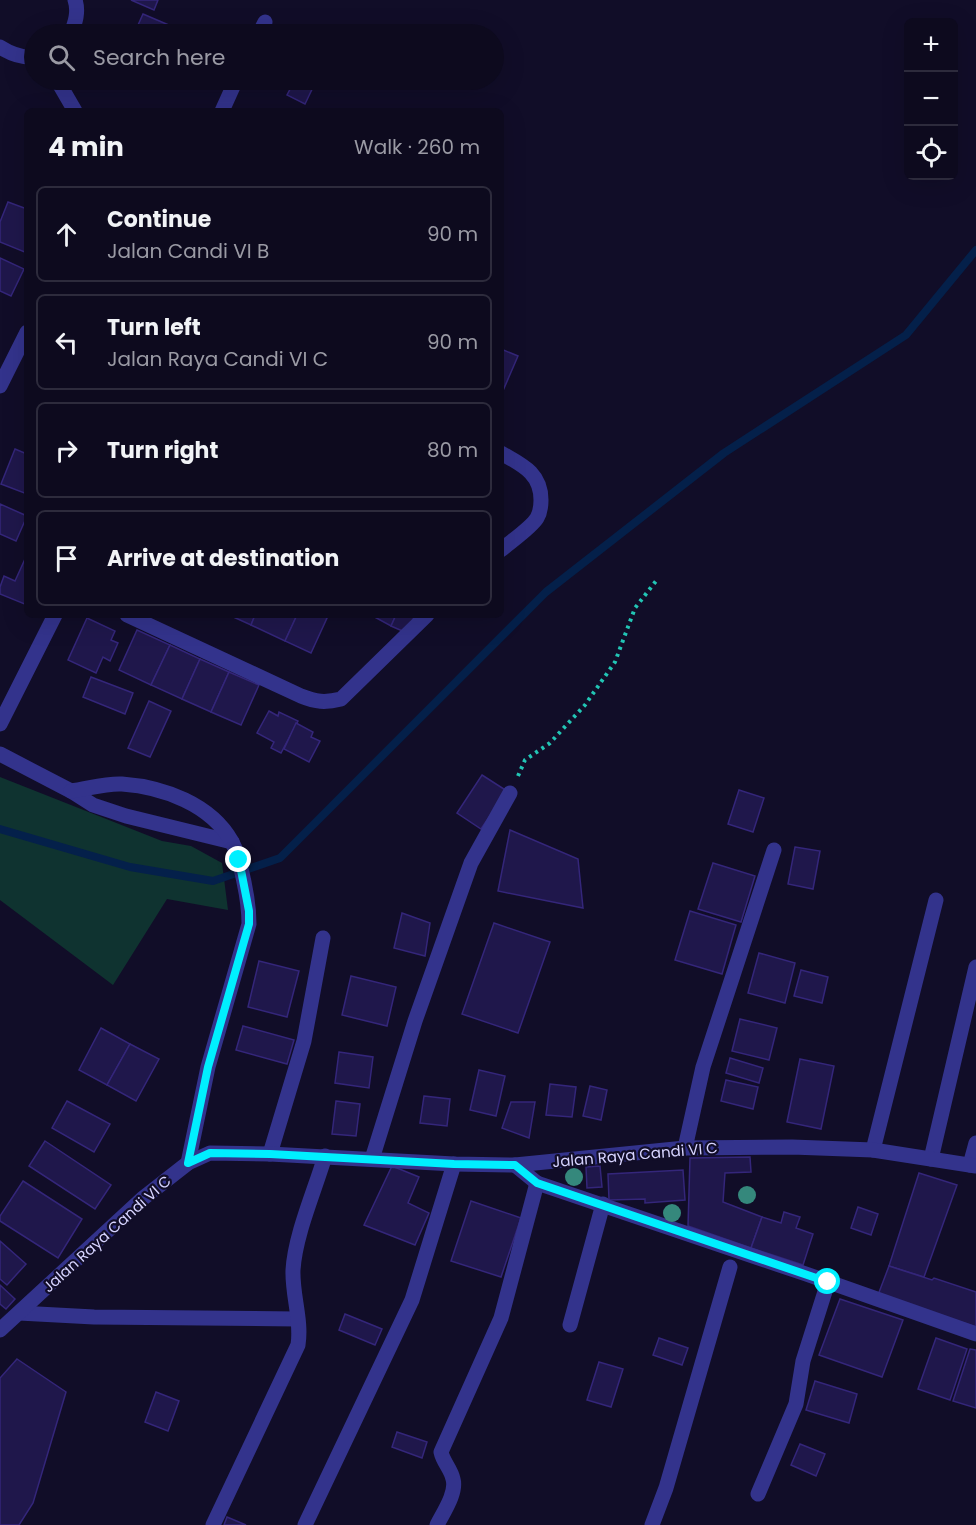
<!DOCTYPE html>
<html lang="en">
<head>
<meta charset="utf-8">
<style>
  :root { --surface:#0d0a1e; --page:#161327; --text:#f1f3f6; --muted:#9a9aa4; --line:#2d2b3c }
  body { margin:0; font-family:Poppins,sans-serif; background:var(--page); color:var(--text) }
  .controls { position:absolute; right:18px; top:18px; display:grid; overflow:hidden; border-radius:9px; box-shadow:0 6px 24px #0002 }
  .controls button { width:54px; height:54px; display:grid; place-items:center; padding:0; border:0; border-bottom:2px solid var(--line); background:var(--surface); color:var(--text); font:30px sans-serif }
  .stop { position:absolute; width:18px; height:18px; margin:-14px; border:4px solid #00efff; border-radius:50%; background:#fff }
  .stop.end { background:#00efff; border-color:#fff; box-shadow:0 2px 6px #0008 }
  .list { margin:0; padding:0; list-style:none }
  h2 { display:flex; justify-content:space-between; align-items:center; height:78px; margin:0; padding:0 24px; font-size:26px }
  h2 small { font-size:20px; font-weight:400; color:var(--muted) }
  .list li { display:grid; grid-template-columns:39px 1fr auto; gap:18px; align-items:center; box-sizing:border-box; height:96px; margin:0 12px 12px; padding:0 12px; border:2px solid var(--line); border-radius:9px }
  .list b { display:block; font-size:22px; white-space:nowrap }
  .list p { margin:0; font-size:20px; white-space:nowrap; color:var(--muted) }
  .list em { font-size:20px; font-style:normal; color:var(--muted) }
  .icon { flex:none; width:33px; height:33px; fill:none; stroke:currentColor; stroke-width:2; stroke-linecap:round; stroke-linejoin:round }
  .map { position:relative; flex:none; width:976px; height:1525px; overflow:hidden }
  .search { position:absolute; background:var(--surface); box-shadow:0 6px 24px #0002; left:24px; top:24px; width:480px; height:66px; display:flex; align-items:center; gap:15px; box-sizing:border-box; padding:0 21px; border-radius:33px; color:var(--muted); font-size:22px }
  .panel { position:absolute; background:var(--surface); box-shadow:0 6px 24px #0002; left:24px; top:108px; width:480px; height:510px; border-radius:9px }
  .map>svg:first-child { display:block }
</style>
</head>
<body>
<div class="map">
<svg width="976" height="1525" viewBox="0 0 976 1525">
  <rect width="100%" height="100%" fill="#110d28"/>
  <!-- green -->
  <polygon fill="#0f3330" points="0,777 162,841 191,846 222,863 228,910 167,899 113,985 0,900"/>
  <g fill="none" stroke-linecap="round" stroke-linejoin="round">
    <!-- stream -->
    <polyline stroke="#04204a" stroke-width="8" points="0,829 130,867 213,881 280,858 546,592 724,453 906,335 976,250"/>
  </g>
  <!-- building -->
  <g fill="#1f174b" stroke="#34267a" stroke-width="1.5">
    <polygon points="131,0 158,0 154,10"/>
    <polygon points="143,14 185,32 184,34 134,34"/>
    <polygon points="295,80 316,81 305,104 287,95"/>
    <polygon points="8,202 27,209 27,253 0,242 0,222"/>
    <polygon points="0,258 24,269 11,296 0,291"/>
    <polygon points="501,349 518,356 502,393 501,392"/>
    <polygon points="15,449 27,454 27,494 1,484"/>
    <polygon points="0,504 27,516 16,541 0,534"/>
    <polygon points="25,559 27,560 27,605 0,594 0,587 4,576 15,581"/>
    <polygon points="229,615 255,615 251,625"/>
    <polygon points="255,615 297,615 285,641 251,625"/>
    <polygon points="297,615 321,615 327,618 311,653 285,641"/>
    <polygon points="371,615 396,615 391,626"/>
    <polygon points="396,615 415,615 407,633 391,626"/>
    <polygon points="87,618 115,631 111,640 118,643 110,661 103,657 96,673 68,660"/>
    <polygon points="137,630 170,645 151,685 119,670"/>
    <polygon points="170,645 200,659 182,699 151,685"/>
    <polygon points="200,659 229,672 211,712 182,699"/>
    <polygon points="229,672 259,685 241,725 211,712"/>
    <polygon points="91,677 133,693 125,714 83,697"/>
    <polygon points="149,701 171,711 150,757 128,748"/>
    <polygon points="269,711 278,716 279,712 298,721 281,753 271,748 274,742 257,733"/>
    <polygon points="296,723 313,732 311,737 320,741 309,762 284,749"/>
    <polygon points="482,775 507,791 481,829 457,813"/>
    <polygon points="739,790 764,798 753,832 728,824"/>
    <polygon points="510,830 578,859 583,908 498,891"/>
    <polygon points="795,847 820,851 813,889 788,884"/>
    <polygon points="713,863 755,876 741,922 698,909"/>
    <polygon points="690,911 736,925 722,974 675,960"/>
    <polygon points="402,913 430,923 425,956 394,948"/>
    <polygon points="494,923 550,942 518,1033 462,1014"/>
    <polygon points="759,953 795,963 785,1003 748,993"/>
    <polygon points="259,961 299,971 287,1017 248,1007"/>
    <polygon points="801,970 828,977 822,1003 794,996"/>
    <polygon points="351,976 396,987 387,1026 342,1015"/>
    <polygon points="740,1019 777,1028 769,1060 732,1051"/>
    <polygon points="243,1026 294,1040 287,1064 236,1050"/>
    <polygon points="101,1028 130,1044 107,1085 79,1070"/>
    <polygon points="130,1044 159,1059 136,1101 107,1085"/>
    <polygon points="339,1052 373,1057 369,1088 335,1083"/>
    <polygon points="730,1058 763,1068 759,1083 726,1073"/>
    <polygon points="800,1059 834,1066 821,1129 787,1122"/>
    <polygon points="479,1070 505,1076 496,1116 470,1110"/>
    <polygon points="726,1080 758,1087 753,1109 721,1101"/>
    <polygon points="550,1084 576,1087 572,1117 546,1115"/>
    <polygon points="590,1086 607,1090 601,1120 583,1116"/>
    <polygon points="424,1096 450,1099 447,1126 420,1123"/>
    <polygon points="67,1101 110,1124 94,1152 52,1128"/>
    <polygon points="336,1101 360,1104 356,1136 332,1134"/>
    <polygon points="511,1102 535,1102 529,1138 502,1128"/>
    <polygon points="45,1141 111,1185 95,1209 29,1166"/>
    <polygon points="750,1157 751,1172 725,1173 723,1202 762,1217 751,1248 688,1226 690,1158"/>
    <polygon points="392,1166 419,1177 408,1203 429,1213 415,1245 364,1225"/>
    <polygon points="600,1166 602,1187 587,1188 586,1167"/>
    <polygon points="683,1170 685,1200 645,1203 645,1199 609,1200 608,1174"/>
    <polygon points="919,1173 957,1185 924,1277 889,1266"/>
    <polygon points="23,1181 82,1219 58,1258 0,1221 0,1216"/>
    <polygon points="471,1201 521,1218 501,1277 451,1261"/>
    <polygon points="858,1207 878,1214 871,1235 851,1228"/>
    <polygon points="784,1212 800,1217 796,1228 813,1234 803,1265 751,1248 762,1217 781,1223"/>
    <polygon points="0,1241 26,1264 7,1285 0,1279"/>
    <polygon points="889,1266 932,1280 934,1278 976,1292 976,1327 878,1295"/>
    <polygon points="0,1285 15,1299 6,1309 0,1304"/>
    <polygon points="840,1299 903,1320 882,1377 819,1355"/>
    <polygon points="345,1314 382,1329 375,1345 339,1330"/>
    <polygon points="659,1338 688,1348 682,1365 653,1355"/>
    <polygon points="936,1338 967,1349 950,1400 918,1389"/>
    <polygon points="970,1349 976,1350 976,1408 953,1401"/>
    <polygon points="17,1359 66,1392 33,1503 19,1525 0,1525 0,1378"/>
    <polygon points="599,1362 623,1369 611,1407 587,1400"/>
    <polygon points="815,1381 857,1394 849,1423 806,1410"/>
    <polygon points="156,1392 179,1401 168,1431 145,1422"/>
    <polygon points="397,1432 427,1442 422,1458 392,1447"/>
    <polygon points="800,1444 825,1454 816,1476 791,1465"/>
    <polygon points="227,1517 246,1525 224,1525"/>
  </g>
  <g fill="none" stroke-linecap="round" stroke-linejoin="round">
    <!-- path -->
    <polyline stroke="#22c5b5" stroke-width="4" stroke-dasharray="3 4.5" stroke-linecap="butt" points="518,776 525,760 550,743 585,705 615,662 635,608 656,581"/>
    <!-- street -->
    <g stroke="#33338c" stroke-width="15">
      <path d="M71 34C75 23 79 12 75 0"/>
      <polyline points="259,34 265,22"/>
      <path d="M0 47C11 54 21 58 34 57"/>
      <polyline points="57,80 75,111"/>
      <polyline points="222,111 236,80"/>
      <polyline points="0,386 27,332"/>
      <path d="M501 453C522 465 541 473 541 500 541 506 540 513 537 518 531 528 510 542 501 550"/>
      <path d="M127 615 301 696C316 702 325 703 341 699L427 615"/>
      <polyline points="0,724 55,615"/>
      <polyline points="0,754 71,791 93,805 126,816 232,842"/>
      <path d="M71 791C87 789 106 783 122 784 163 787 211 804 232 842 239 855 241 869 244 882 247 896 249 909 249 924L208 1067 188 1163"/>
      <polyline points="685,1148 703,1067 774,850"/>
      <polyline points="873,1150 936,900"/>
      <polyline points="270,1154 304,1041 323,938"/>
      <polyline points="372,1159 415,1021 471,863 510,793"/>
      <polyline points="931,1159 976,967"/>
      <polyline points="515,1165 537,1183 806,1274 976,1334"/>
      <polyline points="970,1165 976,1143"/>
      <polyline points="19,1313 94,1317 297,1319"/>
      <polyline points="570,1325 603,1204"/>
      <polyline points="0,1330 142,1199 188,1163 210,1153 270,1154 454,1164 515,1165 685,1148 792,1147 873,1150 976,1166"/>
      <polyline points="758,1494 796,1404 803,1361 828,1282"/>
      <path d="M213 1525 298 1345C302 1320 292 1295 293 1270 295 1235 315 1190 325 1156"/>
      <polyline points="305,1525 412,1300 454,1164"/>
      <path d="M437 1525C443 1513 457 1493 453 1479 451 1469 443 1462 441 1452L501 1318 537 1183"/>
      <polyline points="652,1525 666,1488 730,1267"/>
    </g>
  </g>
  <!-- trees -->
  <g fill="#35887c">
    <circle cx="574" cy="1177" r="9"/>
    <circle cx="747" cy="1195" r="9"/>
    <circle cx="672" cy="1213" r="9"/>
  </g>
  <g fill="none" stroke-linecap="round" stroke-linejoin="round">
    <!-- route -->
    <polyline stroke="#00efff" stroke-width="8" points="239,860 249,911 249,924 208,1067 188,1163 210,1153 270,1154 454,1164 515,1165 537,1183 828,1282"/>
  </g>
  <g text-anchor="middle" stroke-width="4.5" stroke-linejoin="round" paint-order="stroke">
    <!-- street labels -->
    <g font-size="15" fill="#d7d4ff" stroke="#110d28">
      <text transform="translate(635 1155) rotate(-5)" y="5">Jalan Raya Candi VI C</text>
      <text transform="translate(107 1234) rotate(-42)" y="5">Jalan Raya Candi VI C</text>
    </g>
  </g>
</svg>
<div class="controls">
<button>+</button>
<button>−</button>
<button><svg class="icon" aria-label="locate" viewBox="0 0 24 24"><circle cx="12" cy="12" r="6"/><path d="M12 2v4M12 18v4M2 12h4M18 12h4"/></svg></button>
</div>
<div class="stop" style="left:828px;top:1282px"></div>
<div class="stop end" style="left:239px;top:860px"></div>
<div class="search"><svg class="icon" aria-label="search" viewBox="0 0 24 24"><circle cx="10" cy="10" r="6"/><path d="M15 15l6 6"/></svg>Search here</div>
<section class="panel">
<h2>4 min<small>Walk · 260 m</small></h2>
<ul class="list">
<li><svg class="icon" aria-label="ahead" viewBox="0 0 24 24"><path d="M12 20V5M6 11l6-6 6 6"/></svg><div><b>Continue</b><p>Jalan Candi VI B</p></div><em>90 m</em></li>
<li><svg class="icon" aria-label="left" viewBox="0 0 24 24"><path d="M17 20v-9H6M10 6l-5 5 5 5"/></svg><div><b>Turn left</b><p>Jalan Raya Candi VI C</p></div><em>90 m</em></li>
<li><svg class="icon" aria-label="right" viewBox="0 0 24 24"><path d="M7 20v-9h11M14 6l5 5-5 5"/></svg><div><b>Turn right</b></div><em>80 m</em></li>
<li><svg class="icon" aria-label="arrive" viewBox="0 0 24 24"><path d="M6 21V4h12l-3 4 3 4H6"/></svg><div><b>Arrive at destination</b></div></li>
</ul>
</section>
</div>
</body>
</html>
